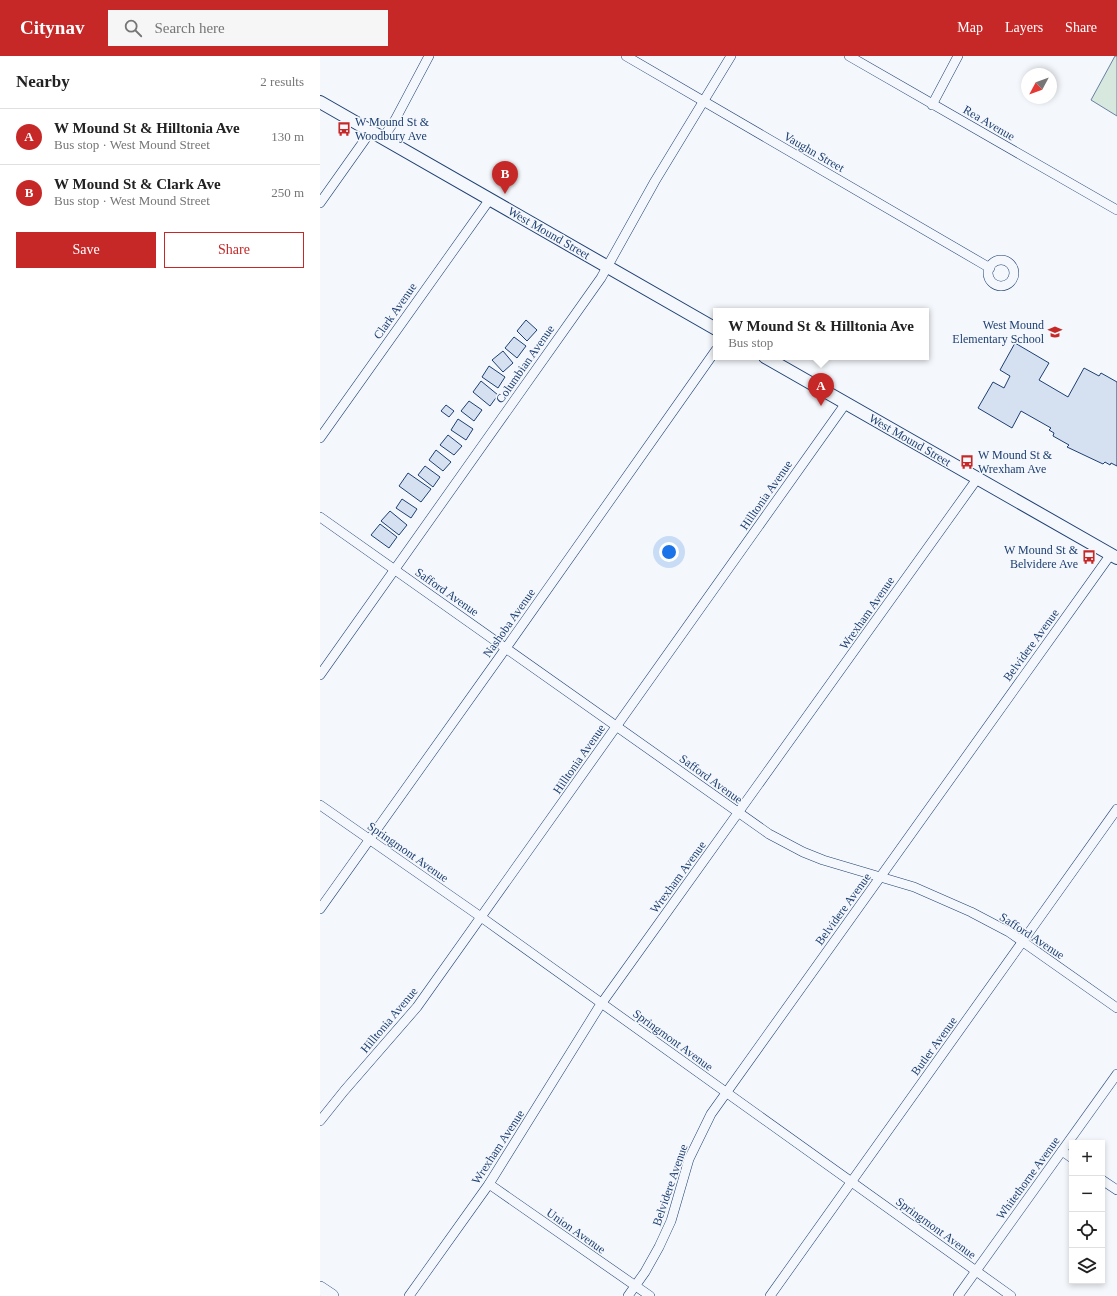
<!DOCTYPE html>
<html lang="en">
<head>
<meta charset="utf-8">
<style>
  :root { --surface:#fff; --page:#f6f6f6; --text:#222; --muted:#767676; --line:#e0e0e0; --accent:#c62828 }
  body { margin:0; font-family:Georgia,serif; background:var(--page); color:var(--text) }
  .controls { position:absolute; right:12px; bottom:12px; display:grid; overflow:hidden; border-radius:0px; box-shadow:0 2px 6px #0003 }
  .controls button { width:36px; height:36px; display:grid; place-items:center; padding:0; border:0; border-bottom:1px solid var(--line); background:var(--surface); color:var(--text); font:20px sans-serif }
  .compass { position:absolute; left:701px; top:12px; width:36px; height:36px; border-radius:50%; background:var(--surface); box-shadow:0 2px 6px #0003; rotate:229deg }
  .you { position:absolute; left:349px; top:496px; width:14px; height:14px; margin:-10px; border:3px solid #fff; border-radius:50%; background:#1a73e8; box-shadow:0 0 0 6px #1a73e833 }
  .badge { display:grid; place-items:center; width:26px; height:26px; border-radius:50%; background:var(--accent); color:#fff; font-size:13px; font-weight:700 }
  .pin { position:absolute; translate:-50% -33px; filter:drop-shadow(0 1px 2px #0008) }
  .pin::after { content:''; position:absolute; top:21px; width:14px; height:12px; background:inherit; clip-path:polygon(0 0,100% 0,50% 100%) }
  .popup { position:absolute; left:393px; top:252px; width:216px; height:52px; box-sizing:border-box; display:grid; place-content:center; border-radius:0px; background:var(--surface); filter:drop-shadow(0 1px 3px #0005); font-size:13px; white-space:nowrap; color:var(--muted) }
  .popup b { font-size:15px; color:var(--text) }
  .popup::after { content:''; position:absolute; left:50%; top:100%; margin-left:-8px; border:8px solid transparent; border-top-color:var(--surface) }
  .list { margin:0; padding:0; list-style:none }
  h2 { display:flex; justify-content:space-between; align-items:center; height:52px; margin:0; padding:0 16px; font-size:17px }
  h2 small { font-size:13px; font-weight:400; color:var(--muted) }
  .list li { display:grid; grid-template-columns:26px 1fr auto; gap:12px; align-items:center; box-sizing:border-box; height:56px; padding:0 16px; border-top:1px solid var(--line) }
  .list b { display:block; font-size:15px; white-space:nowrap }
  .list p { margin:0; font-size:13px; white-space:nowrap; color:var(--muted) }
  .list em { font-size:13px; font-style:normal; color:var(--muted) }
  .actions { display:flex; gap:8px; padding:12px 16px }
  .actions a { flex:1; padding:9px 0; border:1px solid var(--accent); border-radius:0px; text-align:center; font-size:14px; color:var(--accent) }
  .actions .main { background:var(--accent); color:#fff }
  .icon { flex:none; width:22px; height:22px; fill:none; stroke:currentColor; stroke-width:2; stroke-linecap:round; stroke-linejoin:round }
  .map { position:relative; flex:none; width:797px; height:1240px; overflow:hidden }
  header { display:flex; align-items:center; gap:24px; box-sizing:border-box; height:56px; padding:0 20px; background:var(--accent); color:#fff }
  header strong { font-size:19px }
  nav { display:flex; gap:22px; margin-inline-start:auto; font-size:14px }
  .search { width:280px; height:36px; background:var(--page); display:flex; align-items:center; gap:10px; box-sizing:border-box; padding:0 14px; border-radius:0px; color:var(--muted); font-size:15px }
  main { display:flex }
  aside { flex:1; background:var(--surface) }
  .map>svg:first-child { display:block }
</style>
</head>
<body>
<header>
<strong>Citynav</strong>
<div class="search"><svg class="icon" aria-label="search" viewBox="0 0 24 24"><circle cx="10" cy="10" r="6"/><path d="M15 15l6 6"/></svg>Search here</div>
<nav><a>Map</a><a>Layers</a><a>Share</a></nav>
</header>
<main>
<aside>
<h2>Nearby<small>2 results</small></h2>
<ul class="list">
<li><span class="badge">A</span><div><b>W Mound St &amp; Hilltonia Ave</b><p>Bus stop · West Mound Street</p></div><em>130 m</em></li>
<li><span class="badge">B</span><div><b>W Mound St &amp; Clark Ave</b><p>Bus stop · West Mound Street</p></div><em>250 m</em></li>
</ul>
<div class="actions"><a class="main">Save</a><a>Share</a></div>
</aside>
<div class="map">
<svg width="797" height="1240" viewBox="0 0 797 1240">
  <rect width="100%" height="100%" fill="#f4f7fb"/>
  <!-- green -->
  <polygon fill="#d7e8df" stroke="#687fa3" points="795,0 797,0 797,60 771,44"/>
  <!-- building -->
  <g fill="#d5e0f0" stroke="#1d3f73">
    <polygon points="206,264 217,274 207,285 197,275"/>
    <polygon points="194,281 206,290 197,302 185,292"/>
    <polygon points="695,287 729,307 719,324 748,341 764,312 779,320 781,317 797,326 797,410 791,407 790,409 785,406 783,408 747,391 749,389 733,380 734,377 729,374 731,372 701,355 692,372 658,352 673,326 684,332 690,320 680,314"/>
    <polygon points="183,295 193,307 183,316 172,304"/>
    <polygon points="169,310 185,321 178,332 162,321"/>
    <polygon points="161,325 178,339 170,350 153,336"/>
    <polygon points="149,345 162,354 154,365 141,355"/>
    <polygon points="126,349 134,355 129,361 121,355"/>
    <polygon points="138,363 153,373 146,384 131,374"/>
    <polygon points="128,379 142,390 134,399 120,389"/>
    <polygon points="116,394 131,406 123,415 109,404"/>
    <polygon points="105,410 120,421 113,431 98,419"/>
    <polygon points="88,417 111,433 101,446 79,430"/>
    <polygon points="82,443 97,453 91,462 76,452"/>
    <polygon points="70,455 87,469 79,479 61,465"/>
    <polygon points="60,468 77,481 69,492 51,479"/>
  </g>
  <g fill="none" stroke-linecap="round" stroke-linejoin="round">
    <defs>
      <g id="minor">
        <polyline points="306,0 670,212"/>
        <polyline points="529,0 797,154"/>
        <polyline points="612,49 638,0"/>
        <polyline points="63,82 75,64 109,0"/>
        <polyline points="0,147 51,75"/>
        <circle cx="681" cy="217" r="13"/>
        <polyline points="0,382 170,143"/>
        <polyline points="0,461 449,778 483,796 503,804 594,831 651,856 689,876 797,952"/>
        <polyline points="0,619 281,222 335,125 411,0"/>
        <polyline points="0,749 161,861 691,1240"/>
        <polyline points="0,853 186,592 396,294"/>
        <polyline points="0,1065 24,1035 97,951 526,347"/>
        <polyline points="742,1095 752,1102"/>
        <polyline points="782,1124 797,1134"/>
        <polyline points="169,1128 330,1240"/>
        <polyline points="89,1240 169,1128 279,951 657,423"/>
        <polyline points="308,1240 325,1216 339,1191 351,1165 369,1103 391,1058 791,498"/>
        <polyline points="450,1240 797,753"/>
        <polyline points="638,1240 797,1018"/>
      </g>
      <g id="tertiary">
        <polyline points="0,46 396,273"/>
        <polyline points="445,301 797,502"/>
      </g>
      <polyline id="secondary" points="0,1232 12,1240"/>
    </defs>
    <!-- minor casing -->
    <use href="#minor" stroke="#1d3f73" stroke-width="10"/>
    <!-- tertiary casing -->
    <use href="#tertiary" stroke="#1d3f73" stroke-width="14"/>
    <!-- secondary casing -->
    <use href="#secondary" stroke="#1d3f73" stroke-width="14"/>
    <!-- minor -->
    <use href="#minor" stroke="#f4f7fb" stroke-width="9"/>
    <!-- tertiary -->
    <use href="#tertiary" stroke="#f4f7fb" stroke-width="12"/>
    <!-- secondary -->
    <use href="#secondary" stroke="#f4f7fb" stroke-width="13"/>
  </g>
  <!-- icons -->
  <defs>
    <symbol id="bus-bare" viewBox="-9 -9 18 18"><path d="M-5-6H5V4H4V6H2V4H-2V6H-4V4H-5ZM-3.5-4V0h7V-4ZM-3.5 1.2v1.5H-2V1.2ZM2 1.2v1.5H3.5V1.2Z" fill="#c62828" stroke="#f4f7fb" stroke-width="2.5" paint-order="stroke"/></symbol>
    <symbol id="school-bare" viewBox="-9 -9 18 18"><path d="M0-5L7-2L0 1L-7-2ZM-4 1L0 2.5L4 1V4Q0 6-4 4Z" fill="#c62828" stroke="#f4f7fb" stroke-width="2.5" paint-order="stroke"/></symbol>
  </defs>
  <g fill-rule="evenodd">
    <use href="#bus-bare" x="14" y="63" width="20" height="20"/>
    <use href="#school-bare" x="725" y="266" width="20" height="20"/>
    <use href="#bus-bare" x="637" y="396" width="20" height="20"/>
    <use href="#bus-bare" x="759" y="491" width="20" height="20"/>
  </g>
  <g text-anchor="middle" stroke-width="3" stroke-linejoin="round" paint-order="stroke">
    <!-- poi labels -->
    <g font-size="12" fill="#1d3f73" stroke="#f4f7fb" text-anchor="start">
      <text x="35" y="70">W Mound St &amp;<tspan x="35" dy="14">Woodbury Ave</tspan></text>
      <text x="724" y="273" text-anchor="end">West Mound<tspan x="724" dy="14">Elementary School</tspan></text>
      <text x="658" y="403">W Mound St &amp;<tspan x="658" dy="14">Wrexham Ave</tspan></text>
      <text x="758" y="498" text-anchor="end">W Mound St &amp;<tspan x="758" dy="14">Belvidere Ave</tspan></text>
    </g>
    <!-- street labels -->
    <g font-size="12" fill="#1d3f73" stroke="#f4f7fb">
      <text transform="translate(669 67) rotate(30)" y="4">Rea Avenue</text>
      <text transform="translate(494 96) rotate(30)" y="4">Vaughn Street</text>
      <text transform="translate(229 177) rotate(30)" y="4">West Mound Street</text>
      <text transform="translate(75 255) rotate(-55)" y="4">Clark Avenue</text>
      <text transform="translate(205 308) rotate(-55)" y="4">Columbian Avenue</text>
      <text transform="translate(590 384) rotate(30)" y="4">West Mound Street</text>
      <text transform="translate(446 439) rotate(-55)" y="4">Hilltonia Avenue</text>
      <text transform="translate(127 536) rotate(35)" y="4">Safford Avenue</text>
      <text transform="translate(547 557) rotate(-55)" y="4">Wrexham Avenue</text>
      <text transform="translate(189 567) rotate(-55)" y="4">Nashoba Avenue</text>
      <text transform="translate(711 589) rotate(-54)" y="4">Belvidere Avenue</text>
      <text transform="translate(259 703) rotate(-55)" y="4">Hilltonia Avenue</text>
      <text transform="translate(391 723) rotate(36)" y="4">Safford Avenue</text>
      <text transform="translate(88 796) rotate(35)" y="4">Springmont Avenue</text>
      <text transform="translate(358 821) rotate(-54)" y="4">Wrexham Avenue</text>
      <text transform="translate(523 853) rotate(-54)" y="4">Belvidere Avenue</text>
      <text transform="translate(712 880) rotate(33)" y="4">Safford Avenue</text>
      <text transform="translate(69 964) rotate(-50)" y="4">Hilltonia Avenue</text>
      <text transform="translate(353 984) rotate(36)" y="4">Springmont Avenue</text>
      <text transform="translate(614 990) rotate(-54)" y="4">Butler Avenue</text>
      <text transform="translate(178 1091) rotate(-57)" y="4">Wrexham Avenue</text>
      <text transform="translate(708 1122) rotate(-54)" y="4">Whitethorne Avenue</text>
      <text transform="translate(350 1129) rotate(-71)" y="4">Belvidere Avenue</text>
      <text transform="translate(616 1172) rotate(36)" y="4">Springmont Avenue</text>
      <text transform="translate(256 1175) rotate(35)" y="4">Union Avenue</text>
    </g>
  </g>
</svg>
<div class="controls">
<button>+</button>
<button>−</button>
<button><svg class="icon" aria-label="locate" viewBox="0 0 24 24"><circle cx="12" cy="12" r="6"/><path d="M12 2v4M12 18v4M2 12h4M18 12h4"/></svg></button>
<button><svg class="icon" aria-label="layers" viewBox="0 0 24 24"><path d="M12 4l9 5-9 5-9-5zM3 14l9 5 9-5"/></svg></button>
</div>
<svg class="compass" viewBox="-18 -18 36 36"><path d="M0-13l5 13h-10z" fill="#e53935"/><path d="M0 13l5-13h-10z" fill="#767676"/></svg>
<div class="you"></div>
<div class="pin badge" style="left:501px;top:350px">A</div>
<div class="popup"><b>W Mound St &amp; Hilltonia Ave</b>Bus stop</div>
<div class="pin badge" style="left:185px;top:138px">B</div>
</div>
</main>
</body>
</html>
